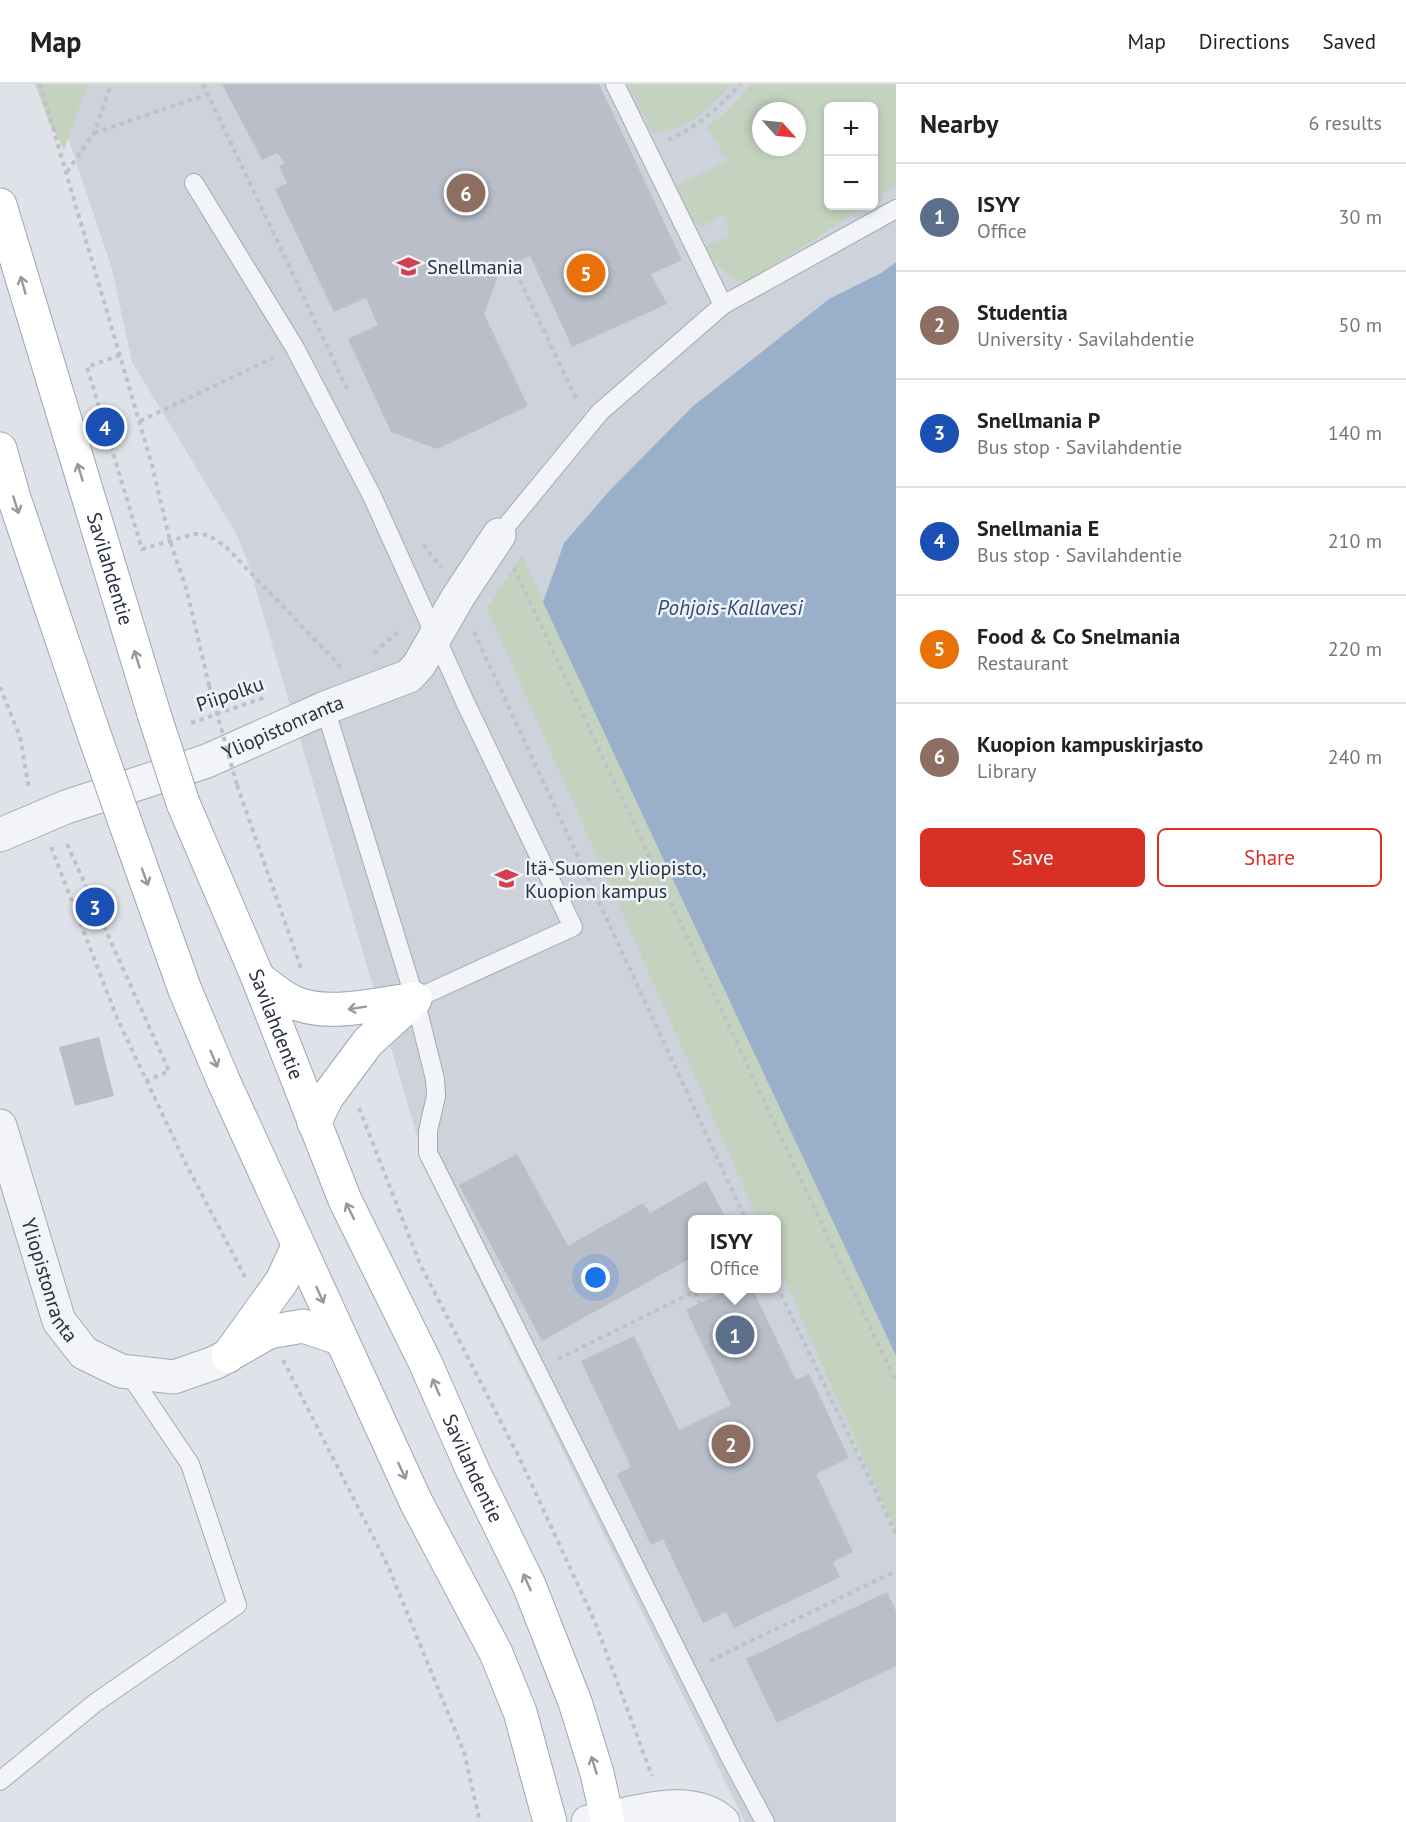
<!DOCTYPE html>
<html lang="en">
<head>
<meta charset="utf-8">
<style>
  :root { --surface:#fff; --page:#f2f2f2; --text:#222; --muted:#767676; --line:#e0e0e0; --accent:#d93025 }
  body { margin:0; font-family:"PT Sans",sans-serif; background:var(--page); color:var(--text) }
  .controls { position:absolute; right:18px; top:18px; display:grid; overflow:hidden; border-radius:9px; box-shadow:0 3px 9px #0003 }
  .controls button { width:54px; height:54px; display:grid; place-items:center; padding:0; border:0; border-bottom:2px solid var(--line); background:var(--surface); color:var(--text); font:30px sans-serif }
  .compass { position:absolute; left:752px; top:18px; width:54px; height:54px; border-radius:50%; background:var(--surface); box-shadow:0 3px 9px #0003; rotate:117deg }
  .you { position:absolute; left:596px; top:1194px; width:21px; height:21px; margin:-15px; border:4px solid #fff; border-radius:50%; background:#1a73e8; box-shadow:0 0 0 9px #1a73e833 }
  .badge { display:grid; place-items:center; width:39px; height:39px; border-radius:50%; background:var(--accent); color:#fff; font-size:20px; font-weight:700 }
  .pin { position:absolute; translate:-50% -50%; border:3px solid #fff; box-shadow:0 2px 6px #0006 }
  .popup { position:absolute; left:688px; top:1131px; width:93px; height:78px; box-sizing:border-box; display:grid; place-content:center; border-radius:9px; background:var(--surface); filter:drop-shadow(0 2px 4px #0005); font-size:20px; white-space:nowrap; color:var(--muted) }
  .popup b { font-size:22px; color:var(--text) }
  .popup::after { content:''; position:absolute; left:50%; top:100%; margin-left:-12px; border:12px solid transparent; border-top-color:var(--surface) }
  .list { margin:0; padding:0; list-style:none }
  h2 { display:flex; justify-content:space-between; align-items:center; height:78px; margin:0; padding:0 24px; font-size:26px }
  h2 small { font-size:20px; font-weight:400; color:var(--muted) }
  .list li { display:grid; grid-template-columns:39px 1fr auto; gap:18px; align-items:center; box-sizing:border-box; height:108px; padding:0 24px; border-top:2px solid var(--line) }
  .list b { display:block; font-size:22px; white-space:nowrap }
  .list p { margin:0; font-size:20px; white-space:nowrap; color:var(--muted) }
  .list em { font-size:20px; font-style:normal; color:var(--muted) }
  .actions { display:flex; gap:12px; padding:18px 24px }
  .actions a { flex:1; padding:14px 0; border:2px solid var(--accent); border-radius:9px; text-align:center; font-size:21px; color:var(--accent) }
  .actions .main { background:var(--accent); color:#fff }
  .map { position:relative; flex:none; width:896px; height:1738px; overflow:hidden }
  header { display:flex; align-items:center; gap:36px; box-sizing:border-box; height:84px; padding:0 30px; background:var(--surface); border-bottom:2px solid var(--line) }
  header strong { font-size:28px }
  nav { display:flex; gap:33px; margin-inline-start:auto; font-size:21px }
  main { display:flex }
  aside { flex:1; background:var(--surface) }
  .map>svg:first-child { display:block }
</style>
</head>
<body>
<header>
<strong>Map</strong>
<nav><a>Map</a><a>Directions</a><a>Saved</a></nav>
</header>
<main>
<div class="map">
<svg width="896" height="1738" viewBox="0 0 896 1738">
  <rect width="100%" height="100%" fill="#dfe3e9"/>
  <!-- built -->
  <path fill="#cdd2db" fill-rule="evenodd" d="M50 0H896V178L692 323 611 405 564 459 543 518 896 1272V1738H745L459 1155 423 1072 249 482 237 451 132 278 112 185ZM828 22H874V122H828ZM761 27H797V63H761ZM693 1136H777V1204H693Z"/>
  <!-- green -->
  <g fill="#c4d3c0" fill-rule="evenodd">
    <polygon points="35,0 88,0 64,66 49,38"/>
    <path d="M628 0H731C714 22 682 49 653 50Z"/>
    <path d="M752 0H896V101L874 115V22H828V122H865L747 199C728 193 717 184 707 167L708 160 730 152 723 130 702 143 693 137 675 103 727 76 706 42 721 33ZM761 27H797V63H761Z"/>
    <polygon points="522,471 896,1272 896,1447 777,1179 777,1136 758,1135 487,524"/>
  </g>
  <!-- water -->
  <polygon fill="#99afca" points="896,178 896,1272 543,518 564,459 611,405 692,323 829,215 881,189"/>
  <!-- building -->
  <g fill="#b9bec9">
    <polygon points="222,0 599,0 682,176 651,190 667,220 572,263 530,172 500,186 484,230 528,322 437,365 391,348 348,255 378,241 366,214 334,228 275,105 287,99 279,82 285,79 277,69 262,76"/>
    <polygon points="99,953 114,1012 75,1022 59,963"/>
    <polygon points="517,1070 568,1162 643,1119 650,1129 706,1097 727,1136 693,1136 693,1173 542,1257 459,1101"/>
    <polygon points="732,1204 752,1204 796,1296 809,1290 849,1374 816,1390 853,1468 833,1478 840,1493 734,1544 726,1528 703,1539 663,1455 651,1461 617,1390 631,1383 581,1277 634,1252 679,1346 731,1321 686,1226"/>
    <polygon points="887,1508 896,1527 896,1582 777,1639 746,1575"/>
  </g>
  <g fill="none" stroke-linecap="round" stroke-linejoin="round">
    <defs>
      <g id="service">
        <polyline points="615,0 723,221"/>
        <polyline points="194,99 295,264 372,412 466,620 573,843 415,915"/>
        <polyline points="499,451 600,328 723,221 896,125"/>
        <polyline points="325,624 415,915 435,995 436,1012 428,1047 428,1069 730,1673 765,1738"/>
        <polyline points="0,1697 95,1619 237,1521 190,1380 128,1288"/>
      </g>
      <g id="minor">
        <path id="s1" d="M0 751 66 723 207 677 325 624 409 592 419 581 458 513 499 451"/>
        <path id="s2" d="M0 1042 59 1237 84 1269 121 1287 174 1293 214 1279 228 1272"/>
        <path d="M588 1738C629 1732 688 1707 723 1738"/>
      </g>
      <g id="primary">
        <path id="s3" d="M0 121 154 630"/>
        <polyline points="0,365 14,414 95,653"/>
        <path id="s4" d="M183 719 258 894 345 1116 425 1278 473 1387 529 1501 575 1618 597 1689 608 1738"/>
        <polyline points="125,738 185,906 223,996 416,1418 496,1569 520,1628 550,1738"/>
        <path d="M258 894C268 901 278 910 289 916 322 935 379 920 415 915"/>
        <polyline points="314,1039 327,1013 368,958 415,915"/>
        <polyline points="234,1268 269,1248 303,1242 339,1254"/>
        <polyline points="228,1272 282,1197 298,1162"/>
      </g>
    </defs>
    <!-- service casing -->
    <use href="#service" stroke="#a4aab3" stroke-width="20"/>
    <!-- minor casing -->
    <use href="#minor" stroke="#a4aab3" stroke-width="35"/>
    <!-- primary casing -->
    <use href="#primary" stroke="#9ea6b5" stroke-width="35"/>
    <!-- path -->
    <g stroke="#bdc1c8" stroke-width="4" stroke-dasharray="4.5 4.5" stroke-linecap="butt">
      <polyline points="40,0 152,381 170,457 187,507 209,601"/>
      <polyline points="203,0 349,309"/>
      <polyline points="94,49 208,10"/>
      <path d="M668 56C697 43 720 23 740 0"/>
      <polyline points="67,88 94,49 111,0"/>
      <polyline points="512,180 578,318"/>
      <polyline points="120,271 87,283 142,465 194,450 208,451 225,462 341,583"/>
      <polyline points="140,337 273,274"/>
      <polyline points="423,461 441,483"/>
      <polyline points="514,484 896,1298"/>
      <polyline points="474,548 746,1136"/>
      <polyline points="374,569 400,546"/>
      <polyline points="0,603 20,653 29,705"/>
      <polyline points="191,639 266,613"/>
      <polyline points="237,701 301,884"/>
      <polyline points="67,760 169,987 146,997"/>
      <polyline points="51,763 117,934 185,1078 245,1193"/>
      <polyline points="359,1024 420,1180 520,1375 595,1538 652,1692"/>
      <polyline points="777,1202 896,1450"/>
      <polyline points="695,1208 700,1220"/>
      <polyline points="558,1275 702,1204"/>
      <polyline points="283,1276 388,1482 464,1668 480,1738"/>
      <polyline points="710,1577 896,1487"/>
    </g>
    <!-- service -->
    <use href="#service" stroke="#f2f4f7" stroke-width="18"/>
    <!-- minor -->
    <use href="#minor" stroke="#f2f4f7" stroke-width="33"/>
    <!-- primary -->
    <use href="#primary" stroke="#fff" stroke-width="33"/>
    <defs>
      <g id="primary-bridge">
        <polyline points="154,630 183,719"/>
        <polyline points="95,653 125,738"/>
      </g>
    </defs>
    <!-- primary-bridge casing -->
    <use href="#primary-bridge" stroke="#9ea6b5" stroke-width="35" stroke-linecap="butt"/>
    <!-- path-bridge -->
    <polyline stroke="#bdc1c8" stroke-width="4" stroke-dasharray="4.5 4.5" stroke-linecap="butt" points="209,601 237,701"/>
    <!-- primary-bridge -->
    <use href="#primary-bridge" stroke="#fff" stroke-width="33"/>
  </g>
  <!-- one-way arrows -->
  <defs><path id="oneway-shaft" d="M-6 0H5M1.5-3L5.5 0L1.5 3" fill="none" stroke-width="1.6" stroke-linecap="round" stroke-linejoin="round" transform="scale(1.5)"/></defs>
  <g stroke="#9498a0">
    <use href="#oneway-shaft" transform="translate(23 201) rotate(-106)"/>
    <use href="#oneway-shaft" transform="translate(80 388) rotate(-107)"/>
    <use href="#oneway-shaft" transform="translate(16 421) rotate(72)"/>
    <use href="#oneway-shaft" transform="translate(137 575) rotate(-107)"/>
    <use href="#oneway-shaft" transform="translate(145 793) rotate(70)"/>
    <use href="#oneway-shaft" transform="translate(357 924) rotate(171)"/>
    <use href="#oneway-shaft" transform="translate(214 975) rotate(67)"/>
    <use href="#oneway-shaft" transform="translate(350 1127) rotate(-116)"/>
    <use href="#oneway-shaft" transform="translate(320 1211) rotate(66)"/>
    <use href="#oneway-shaft" transform="translate(436 1303) rotate(-113)"/>
    <use href="#oneway-shaft" transform="translate(402 1387) rotate(65)"/>
    <use href="#oneway-shaft" transform="translate(527 1498) rotate(-114)"/>
    <use href="#oneway-shaft" transform="translate(594 1681) rotate(-107)"/>
  </g>
  <!-- icons -->
  <defs>
    <symbol id="university-bare" viewBox="-9 -9 18 18"><path d="M0-5L7-2L0 1L-7-2ZM-4 1L0 2.5L4 1V4Q0 6-4 4Z" fill="#d24050" stroke="#eff2f6" stroke-width="2.5" paint-order="stroke"/></symbol>
  </defs>
  <g fill-rule="evenodd">
    <use href="#university-bare" x="392" y="166" width="33" height="33"/>
    <use href="#university-bare" x="490" y="778" width="33" height="33"/>
  </g>
  <g text-anchor="middle" stroke-width="5" stroke-linejoin="round" paint-order="stroke">
    <!-- poi labels -->
    <g font-size="20" fill="#283041" stroke="#eff2f6" text-anchor="start">
      <text x="427" y="190">Snellmania</text>
      <text x="525" y="791">Itä-Suomen yliopisto,<tspan x="525" dy="23">Kuopion kampus</tspan></text>
    </g>
    <!-- street labels -->
    <g font-size="20" fill="#283041" stroke="#eff2f6">
      <text dy="7" stroke="none"><textPath href="#s3" startOffset="380">Savilahdentie</textPath></text>
      <text transform="translate(230 610) rotate(-19)" y="7">Piipolku</text>
      <text dy="7" stroke="none"><textPath href="#s1" startOffset="303">Yliopistonranta</textPath></text>
      <text dy="7" stroke="none"><textPath href="#s4" startOffset="240">Savilahdentie</textPath></text>
      <text dy="7" stroke="none"><textPath href="#s2" startOffset="162">Yliopistonranta</textPath></text>
      <text dy="7" stroke="none"><textPath href="#s4" startOffset="726">Savilahdentie</textPath></text>
    </g>
    <!-- water labels -->
    <g font-size="21" font-style="italic" fill="#304c76" stroke="#eff2f6">
      <text x="730" y="531">Pohjois-Kallavesi</text>
    </g>
  </g>
</svg>
<div class="controls">
<button>+</button>
<button>−</button>
</div>
<svg class="compass" viewBox="-18 -18 36 36"><path d="M0-13l5 13h-10z" fill="#e53935"/><path d="M0 13l5-13h-10z" fill="#767676"/></svg>
<div class="you"></div>
<div class="pin badge" style="left:735px;top:1251px;background:#5c6f8a">1</div>
<div class="popup"><b>ISYY</b>Office</div>
<div class="pin badge" style="left:731px;top:1360px;background:#8d6e63">2</div>
<div class="pin badge" style="left:95px;top:823px;background:#1a4fb4">3</div>
<div class="pin badge" style="left:105px;top:343px;background:#1a4fb4">4</div>
<div class="pin badge" style="left:586px;top:189px;background:#e8710a">5</div>
<div class="pin badge" style="left:466px;top:109px;background:#8d6e63">6</div>
</div>
<aside>
<h2>Nearby<small>6 results</small></h2>
<ul class="list">
<li><span class="badge" style="background:#5c6f8a">1</span><div><b>ISYY</b><p>Office</p></div><em>30 m</em></li>
<li><span class="badge" style="background:#8d6e63">2</span><div><b>Studentia</b><p>University · Savilahdentie</p></div><em>50 m</em></li>
<li><span class="badge" style="background:#1a4fb4">3</span><div><b>Snellmania P</b><p>Bus stop · Savilahdentie</p></div><em>140 m</em></li>
<li><span class="badge" style="background:#1a4fb4">4</span><div><b>Snellmania E</b><p>Bus stop · Savilahdentie</p></div><em>210 m</em></li>
<li><span class="badge" style="background:#e8710a">5</span><div><b>Food &amp; Co Snelmania</b><p>Restaurant</p></div><em>220 m</em></li>
<li><span class="badge" style="background:#8d6e63">6</span><div><b>Kuopion kampuskirjasto</b><p>Library</p></div><em>240 m</em></li>
</ul>
<div class="actions"><a class="main">Save</a><a>Share</a></div>
</aside>
</main>
</body>
</html>
